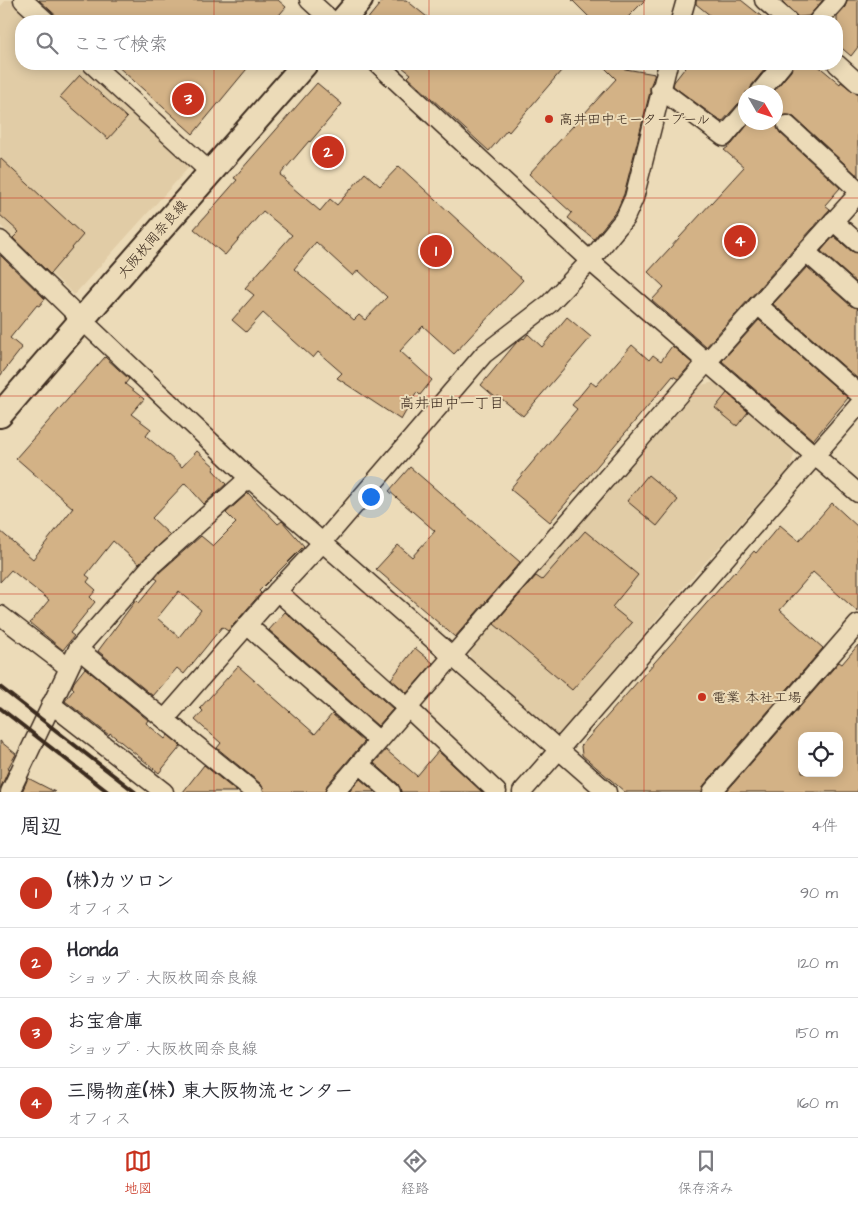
<!DOCTYPE html>
<html lang="ja">
<head>
<meta charset="utf-8">
<style>
  :root { --surface:#fff; --page:#f7f7f7; --text:#2b2b33; --muted:#7c7c81; --line:#e1e1e2; --accent:#c8321e }
  body { margin:0; font-family:"Architects Daughter","Klee One",sans-serif; background:var(--page); color:var(--text) }
  .controls { position:absolute; right:15px; bottom:15px; display:grid; overflow:hidden; border-radius:10px; box-shadow:0 2px 12px #0003 }
  .controls button { width:45px; height:45px; display:grid; place-items:center; padding:0; border:0; border-bottom:1px solid var(--line); background:var(--surface); color:var(--text); font:25px sans-serif }
  .compass { position:absolute; left:738px; top:85px; width:45px; height:45px; border-radius:50%; background:var(--surface); box-shadow:0 2px 12px #0003; rotate:129deg }
  .you { position:absolute; left:370px; top:496px; width:18px; height:18px; margin:-12px; border:4px solid #fff; border-radius:50%; background:#1a73e8; box-shadow:0 0 0 8px #1a73e833 }
  .badge { display:grid; place-items:center; width:32px; height:32px; border-radius:50%; background:var(--accent); color:#fff; font-size:16px; font-weight:700 }
  .pin { position:absolute; translate:-50% -50%; border:2px solid #fff; box-shadow:0 1px 5px #0006 }
  .list { margin:0; padding:0; list-style:none }
  h2 { display:flex; justify-content:space-between; align-items:center; height:65px; margin:0; padding:0 20px; font-size:21px }
  h2 small { font-size:16px; font-weight:400; color:var(--muted) }
  .list li { display:grid; grid-template-columns:32px 1fr auto; gap:15px; align-items:center; box-sizing:border-box; height:70px; padding:0 20px; border-top:1px solid var(--line) }
  .list b { display:block; font-size:19px; white-space:nowrap }
  .list p { margin:0; font-size:16px; white-space:nowrap; color:var(--muted) }
  .list em { font-size:16px; font-style:normal; color:var(--muted) }
  .icon { flex:none; width:28px; height:28px; fill:none; stroke:currentColor; stroke-width:2; stroke-linecap:round; stroke-linejoin:round }
  .map { position:relative; flex:none; width:858px; height:792px; overflow:hidden }
  .search { position:absolute; background:var(--surface); box-shadow:0 2px 12px #0003; left:15px; right:15px; top:15px; height:55px; display:flex; align-items:center; gap:12px; box-sizing:border-box; padding:0 18px; border-radius:20px; color:var(--muted); font-size:19px }
  .sheet { height:345px; background:var(--surface) }
  nav { display:flex; justify-content:space-around; align-items:center; box-sizing:border-box; height:70px; border-top:1px solid var(--line); background:var(--surface); font-size:14px; color:var(--muted) }
  nav a { display:grid; justify-items:center; gap:2px }
  nav .on { color:var(--accent) }
  .map>svg:first-child { display:block }
</style>
</head>
<body>
<div class="map">
<svg width="858" height="792" viewBox="0 0 858 792">
  <rect width="100%" height="100%" fill="#ecdbb8"/>
  <filter id="ink" filterUnits="userSpaceOnUse"><feTurbulence type="fractalNoise" baseFrequency=".02" numOctaves="2"/><feDisplacementMap in="SourceGraphic" scale="10" xChannelSelector="R" yChannelSelector="G"/><feConvolveMatrix kernelMatrix="1 2 1 2 8 2 1 2 1" color-interpolation-filters="sRGB"/></filter>
  <g filter="url(#ink)">
    <!-- built -->
    <g fill="#e1cca6">
      <polygon points="6,0 12,0 35,21 21,21 21,64 80,64 190,166 74,295 0,225 0,7"/>
      <polygon points="715,382 795,452 790,468 688,582 560,734 552,732 472,663 469,650 701,385"/>
    </g>
    <!-- building -->
    <g fill="#d3b286" stroke="#3b2a1e" fill-rule="evenodd">
      <polygon points="39,0 278,0 286,7 274,21 62,21"/>
      <polygon points="383,0 406,0 432,21 366,21"/>
      <polygon points="572,0 645,0 624,21 593,21"/>
      <polygon points="696,0 741,0 766,20 768,18 770,20 767,20 768,21 717,21 696,4"/>
      <polygon points="783,0 823,0 809,16 798,17 782,1"/>
      <polygon points="847,0 858,0 858,47 851,56 837,44 837,16 845,7"/>
      <polygon points="115,64 251,64 193,134"/>
      <polygon points="398,64 567,64 509,132 507,130 489,151 408,77 411,74"/>
      <polygon points="688,64 769,64 752,85 750,92 746,92 746,100 738,104 722,122 673,86 674,82"/>
      <polygon points="793,64 816,64 840,84 841,82 858,95 858,176 794,117 790,115 784,115 779,118 777,128 780,133 840,188 825,205 830,209 706,347 652,300 664,287 648,272 744,167 724,150 732,144 750,122 776,122 776,92 773,92 791,71"/>
      <polygon points="602,65 655,74 650,87 650,92 624,194 617,210 594,239 568,218 572,213 529,174 616,79"/>
      <polygon points="80,75 127,118 108,139 60,97"/>
      <path d="M317 83 342 104 310 142 309 141 280 175 286 179 285 181 320 211 330 199 337 205 365 173 380 186 399 166 523 280 454 354 423 326 400 351 432 380 420 395 417 392 401 420 337 378 342 373 318 352 313 358 263 313 246 332 232 320 254 295 245 288 292 235 263 211 225 255 194 229 237 180 234 178ZM316 242 353 276 358 270 387 297 365 320 359 315 354 320 294 269Z"/>
      <polygon points="0,158 83,235 50,274 13,238 19,232 0,215"/>
      <polygon points="834,236 851,251 858,253 858,284 821,251"/>
      <polygon points="0,255 45,299 39,306 37,305 10,338 22,348 0,376"/>
      <polygon points="807,267 851,306 858,308 858,379 773,304"/>
      <polygon points="567,317 591,337 523,416 498,396 496,398 481,385 516,343 523,338 524,339 528,334 542,347"/>
      <polygon points="759,320 848,398 813,440 722,361"/>
      <polygon points="632,345 649,360 653,355 661,361 672,346 692,363 678,379 673,376 550,522 510,489 577,409 572,405 591,382 596,386"/>
      <polygon points="105,357 129,379 125,384 144,399 131,414 151,429 146,436 182,467 197,451 215,467 213,470 226,484 204,504 185,483 152,518 170,535 139,564 113,541 86,575 90,578 87,582 96,590 90,597 95,602 70,633 74,636 63,650 30,623 49,600 11,570 0,582 0,531 33,559 73,508 16,458"/>
      <polygon points="727,393 748,412 737,426 715,408"/>
      <polygon points="410,467 520,562 455,637 376,569 398,545 412,557 435,531 389,491"/>
      <polygon points="648,475 678,500 657,526 627,501"/>
      <path d="M248 493 278 524 282 521 304 546 259 591 261 593 228 631 222 627 184 674 177 668 153 696 98 651 136 600 139 603 158 580 155 578 160 572 201 536 213 546 236 523 226 513ZM179 591 201 610 179 637 157 618Z"/>
      <polygon points="832,503 858,527 858,612 813,572 780,610 823,648 704,785 702,792 625,792 582,755 581,746 735,571 736,572 754,551 756,553 780,525 799,541"/>
      <polygon points="585,531 638,575 612,607 632,623 572,690 494,624 536,576 542,580"/>
      <polygon points="285,612 393,709 378,726 269,630"/>
      <path d="M858 645V792H726L839 662 842 664ZM802 736H839V773H802Z"/>
      <polygon points="415,648 433,663 407,693 391,679"/>
      <polygon points="238,666 315,734 332,714 364,742 327,785 325,792 264,792 261,784 217,748 221,743 195,720 203,711 200,708"/>
      <polygon points="85,668 148,720 146,723 165,739 168,735 181,746 159,773 110,733 109,735 65,701 74,689 72,687 74,682"/>
      <polygon points="0,741 16,754 8,768 9,769 0,789"/>
      <polygon points="386,750 417,776 438,751 482,792 401,792 398,784 374,763"/>
      <polygon points="204,765 237,792 183,792"/>
      <polygon points="28,778 55,792 22,792"/>
      <polygon points="360,779 375,792 349,792"/>
    </g>
    <g fill="none" stroke-linecap="round" stroke-linejoin="round">
      <defs>
        <g id="minor">
          <polyline points="23,0 46,21"/>
          <polyline points="309,0 332,21"/>
          <polyline points="764,0 788,21"/>
          <polyline points="680,21 686,0"/>
          <polyline points="818,21 837,0"/>
          <polyline points="92,64 210,172"/>
          <polyline points="378,64 590,261 858,493"/>
          <polyline points="837,64 858,83"/>
          <polyline points="660,89 724,137 746,111"/>
          <polyline points="760,92 783,64"/>
          <polyline points="787,125 858,190"/>
          <polyline points="833,221 858,243"/>
          <polyline points="0,240 81,319 249,478 607,792"/>
          <polyline points="806,252 858,298"/>
          <polyline points="758,305 858,393"/>
          <polyline points="277,591 408,708 497,792"/>
          <polyline points="0,615 68,667"/>
          <polyline points="247,625 379,741"/>
          <polyline points="78,649 254,792"/>
          <polyline points="51,704 164,792"/>
          <polyline points="165,719 277,591 322,543 484,354 549,304 590,261 625,218 634,198 668,64"/>
          <polyline points="359,764 391,792"/>
          <polyline points="10,792 78,649 152,565 249,478"/>
          <polyline points="335,792 707,362 858,194"/>
          <polyline points="522,792 858,406"/>
          <polyline points="712,792 858,624"/>
        </g>
        <g id="secondary">
          <polyline points="342,21 360,0"/>
          <polyline points="0,415 91,309 305,64"/>
        </g>
      </defs>
      <!-- minor casing -->
      <use href="#minor" stroke="#3b2a1e" stroke-width="21"/>
      <!-- secondary casing -->
      <use href="#secondary" stroke="#3b2a1e" stroke-width="28"/>
      <!-- minor -->
      <use href="#minor" stroke="#ecdbb8" stroke-width="18"/>
      <!-- secondary -->
      <use href="#secondary" stroke="#ecdbb8" stroke-width="24"/>
      <!-- rail -->
      <g stroke="#3b2a1e" stroke-width="4">
        <polyline points="0,687 135,792"/>
        <polyline points="0,708 108,792"/>
      </g>
    </g>
  </g>
  <!-- grid -->
  <path fill="none" stroke="#c8321e" stroke-width="1" stroke-opacity="0.55" d="M214 0V21M429 0V21M644 0V21M214 64V792M429 64V792M644 64V792M0 198H858M0 396H858M0 594H858"/>
  <!-- markers -->
  <g fill="#c8321e" stroke="#ecdbb8" stroke-width="2">
    <circle cx="549" cy="119" r="5"/>
    <circle cx="702" cy="697" r="5"/>
  </g>
  <g text-anchor="middle" stroke-width="4" stroke-linejoin="round" paint-order="stroke">
    <!-- poi labels -->
    <g font-size="14" fill="#3b2a1e" stroke="#ecdbb8" text-anchor="start">
      <text x="559" y="124">高井田中モータープール</text>
      <text x="712" y="702">電業 本社工場</text>
    </g>
    <!-- street labels -->
    <g font-size="14" fill="#3b2a1e" stroke="#ecdbb8">
      <text transform="translate(152 239) rotate(-49)" y="5">大阪枚岡奈良線</text>
    </g>
    <!-- neighbourhood labels -->
    <g font-size="15" fill="#3b2a1e" stroke="#ecdbb8">
      <text x="452" y="408">高井田中一丁目</text>
    </g>
  </g>
</svg>
<div class="controls">
<button><svg class="icon" aria-label="locate" viewBox="0 0 24 24"><circle cx="12" cy="12" r="6"/><path d="M12 2v4M12 18v4M2 12h4M18 12h4"/></svg></button>
</div>
<svg class="compass" viewBox="-18 -18 36 36"><path d="M0-13l5 13h-10z" fill="#e53935"/><path d="M0 13l5-13h-10z" fill="#7c7c81"/></svg>
<div class="you"></div>
<div class="pin badge" style="left:436px;top:251px">1</div>
<div class="pin badge" style="left:328px;top:152px">2</div>
<div class="pin badge" style="left:188px;top:99px">3</div>
<div class="pin badge" style="left:740px;top:241px">4</div>
<div class="search"><svg class="icon" aria-label="search" viewBox="0 0 24 24"><circle cx="10" cy="10" r="6"/><path d="M15 15l6 6"/></svg>ここで検索</div>
</div>
<section class="sheet">
<h2>周辺<small>4件</small></h2>
<ul class="list">
<li><span class="badge">1</span><div><b>(株)カツロン</b><p>オフィス</p></div><em>90 m</em></li>
<li><span class="badge">2</span><div><b>Honda</b><p>ショップ · 大阪枚岡奈良線</p></div><em>120 m</em></li>
<li><span class="badge">3</span><div><b>お宝倉庫</b><p>ショップ · 大阪枚岡奈良線</p></div><em>150 m</em></li>
<li><span class="badge">4</span><div><b>三陽物産(株) 東大阪物流センター</b><p>オフィス</p></div><em>160 m</em></li>
</ul>
</section>
<nav>
<a class="on"><svg class="icon" aria-label="map" viewBox="0 0 24 24"><path d="M3 6l6-2 6 2 6-2v14l-6 2-6-2-6 2zM9 4v14M15 6v14"/></svg>地図</a>
<a><svg class="icon" aria-label="directions" viewBox="0 0 24 24"><path d="M12 3l9 9-9 9-9-9zM9 14v-3h6M13 9l2 2-2 2"/></svg>経路</a>
<a><svg class="icon" aria-label="saved" viewBox="0 0 24 24"><path d="M7 4h10v16l-5-4-5 4z"/></svg>保存済み</a>
</nav>
</body>
</html>
